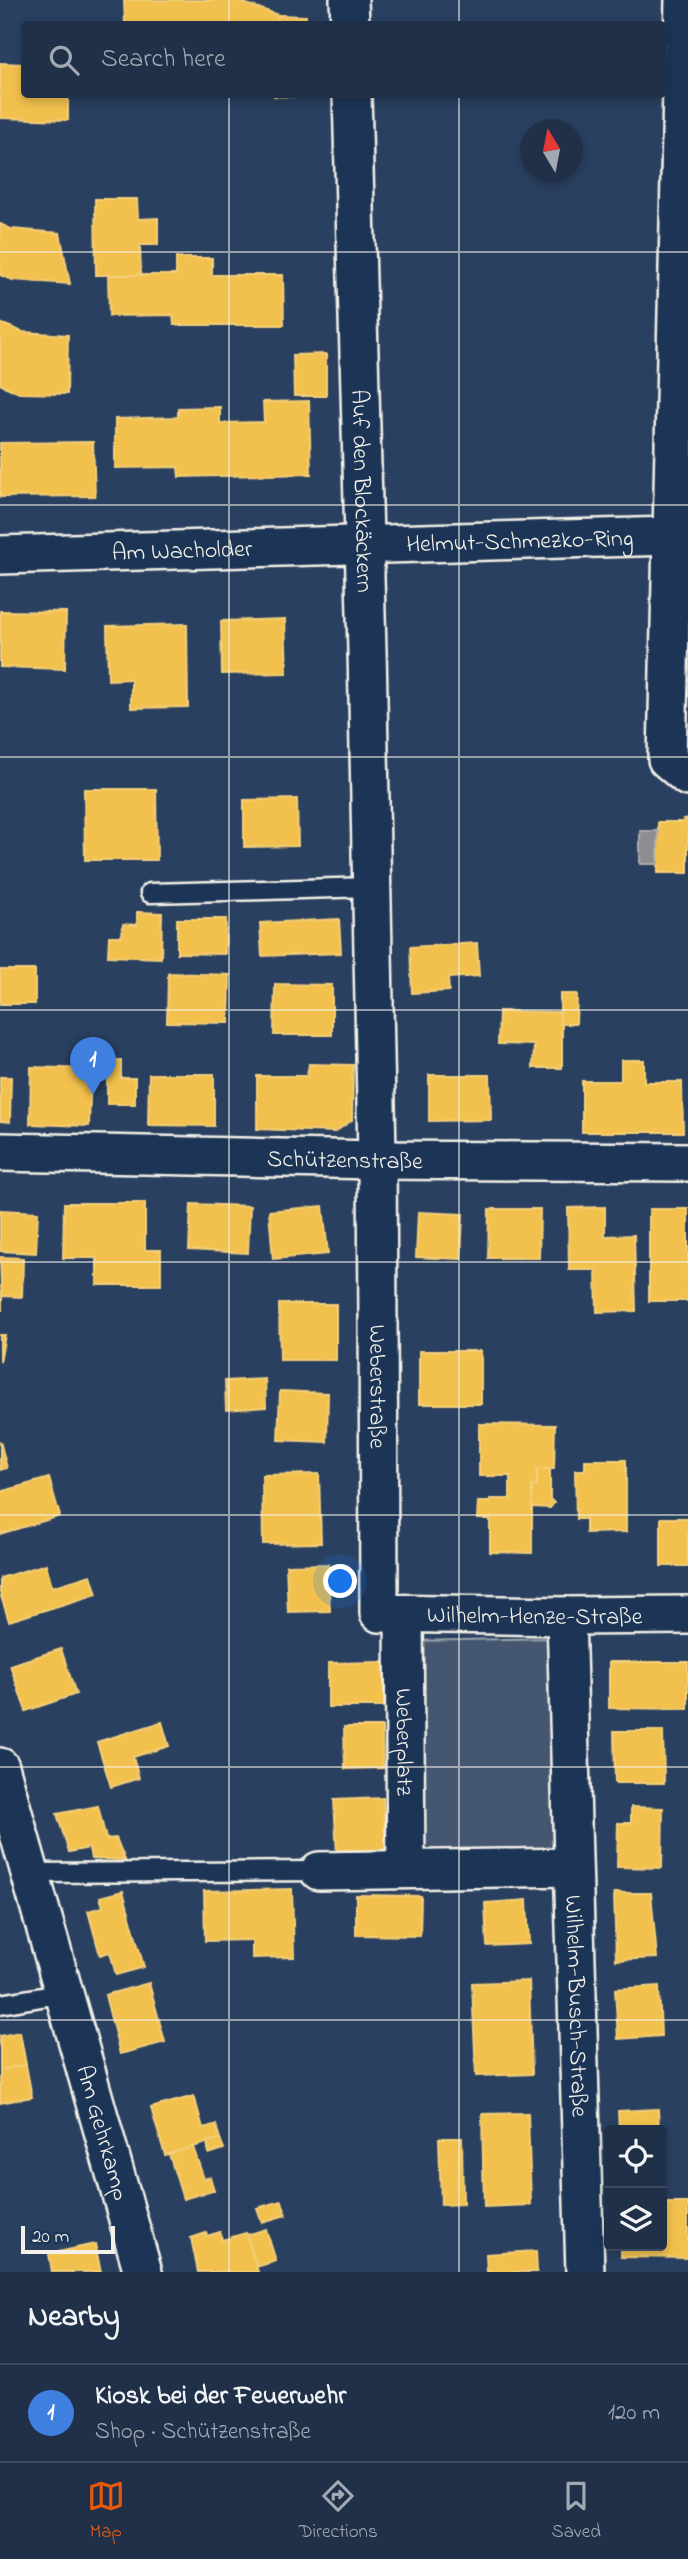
<!DOCTYPE html>
<html lang="en">
<head>
<meta charset="utf-8">
<style>
  :root { --surface:#203048; --page:#28384f; --text:#f1f3f6; --muted:#a2a9b4; --line:#3d4b60; --accent:#ea580c }
  body { margin:0; font-family:"Indie Flower",sans-serif; background:var(--page); color:var(--text) }
  .controls { position:absolute; right:21px; bottom:21px; display:grid; overflow:hidden; border-radius:7px; box-shadow:0 4px 10px #0003 }
  .controls button { width:63px; height:63px; display:grid; place-items:center; padding:0; border:0; border-bottom:2px solid var(--line); background:var(--surface); color:var(--text); font:35px sans-serif }
  .compass { position:absolute; left:520px; top:119px; width:63px; height:63px; border-radius:50%; background:var(--surface); box-shadow:0 4px 10px #0003; rotate:350deg }
  .scale { position:absolute; left:21px; bottom:18px; width:94px; box-sizing:border-box; padding-left:7px; border:4px solid #f4f1e8; border-top:0; font-size:19px; line-height:24px; white-space:nowrap; color:#f4f1e8; -webkit-text-stroke:5px #1d3557; paint-order:stroke }
  .you { position:absolute; left:341px; top:1582px; width:24px; height:24px; margin:-18px; border:5px solid #fff; border-radius:50%; background:#1a73e8; box-shadow:0 0 0 10px #1a73e833 }
  .badge { display:grid; place-items:center; width:46px; height:46px; border-radius:50%; background:var(--accent); color:#fff; font-size:23px; font-weight:700 }
  .pin { position:absolute; translate:-50% -58px; filter:drop-shadow(0 2px 4px #0008) }
  .pin::after { content:''; position:absolute; top:37px; width:24px; height:21px; background:inherit; clip-path:polygon(0 0,100% 0,50% 100%) }
  .list { margin:0; padding:0; list-style:none }
  h2 { display:flex; justify-content:space-between; align-items:center; height:91px; margin:0; padding:0 28px; font-size:30px }
  h2 small { font-size:23px; font-weight:400; color:var(--muted) }
  .list li { display:grid; grid-template-columns:46px 1fr auto; gap:21px; align-items:center; box-sizing:border-box; height:98px; padding:0 28px; border-top:2px solid var(--line) }
  .list b { display:block; font-size:26px; white-space:nowrap }
  .list p { margin:0; font-size:23px; white-space:nowrap; color:var(--muted) }
  .list em { font-size:23px; font-style:normal; color:var(--muted) }
  .icon { flex:none; width:38px; height:38px; fill:none; stroke:currentColor; stroke-width:2; stroke-linecap:round; stroke-linejoin:round }
  .map { position:relative; flex:none; width:688px; height:2272px; overflow:hidden }
  .search { position:absolute; background:var(--surface); box-shadow:0 4px 10px #0003; left:21px; right:21px; top:21px; height:77px; display:flex; align-items:center; gap:18px; box-sizing:border-box; padding:0 24px; border-radius:7px; color:var(--muted); font-size:26px }
  .sheet { height:189px; background:var(--surface) }
  nav { display:flex; justify-content:space-around; align-items:center; box-sizing:border-box; height:98px; border-top:2px solid var(--line); background:var(--surface); font-size:19px; color:var(--muted) }
  nav a { display:grid; justify-items:center; gap:4px }
  nav .on { color:var(--accent) }
  .map>svg:first-child { display:block }
</style>
</head>
<body>
<div class="map">
<svg width="688" height="2272" viewBox="0 0 688 2272">
  <rect width="100%" height="100%" fill="#2a4060"/>
  <filter id="ink" filterUnits="userSpaceOnUse"><feTurbulence type="fractalNoise" baseFrequency=".0143" numOctaves="2"/><feDisplacementMap in="SourceGraphic" scale="14" xChannelSelector="R" yChannelSelector="G"/><feConvolveMatrix kernelMatrix="1 2 1 2 8 2 1 2 1" color-interpolation-filters="sRGB"/></filter>
  <g filter="url(#ink)">
    <!-- green -->
    <polygon fill="#445771" stroke="#9ca4ac" stroke-width="2" points="553,1638 557,1857 420,1859 416,1641"/>
    <!-- homes -->
    <g fill="#f2c14e" stroke="#f3cf7c" stroke-width="2">
      <polygon points="124,0 235,0 278,15 277,24 125,24"/>
      <polygon points="278,15 306,16 305,24 277,24"/>
      <polygon points="0,63 24,64 24,94 68,94 68,120 0,118"/>
      <polygon points="274,94 302,94 302,97 274,96"/>
      <polygon points="95,199 137,199 138,219 158,218 158,245 140,245 141,275 96,275"/>
      <polygon points="0,224 11,229 60,233 70,284 13,280 0,275"/>
      <polygon points="176,258 212,258 212,275 283,275 284,325 174,325 173,315 109,316 108,275 176,275"/>
      <polygon points="0,323 23,332 68,335 67,394 19,393 0,384"/>
      <polygon points="326,354 326,396 294,396 293,355"/>
      <polygon points="309,401 311,474 179,477 178,467 115,468 115,419 178,417 178,408 220,407 220,423 264,422 263,402"/>
      <polygon points="93,442 95,496 0,497 0,443"/>
      <polygon points="0,611 66,612 65,669 0,667"/>
      <polygon points="285,619 287,673 222,674 221,621"/>
      <polygon points="187,624 188,707 131,708 131,679 108,680 107,626"/>
      <polygon points="84,789 156,789 157,860 85,860"/>
      <polygon points="297,799 298,846 244,847 244,800"/>
      <polygon points="683,819 688,819 688,873 658,873 658,822 684,822"/>
      <polygon points="137,912 162,913 161,958 108,956 109,936 122,936 123,924 137,925"/>
      <polygon points="177,919 226,919 225,954 177,953"/>
      <polygon points="339,919 341,953 262,956 260,923"/>
      <polygon points="477,943 479,976 448,978 449,991 412,993 410,947"/>
      <rect x="0" y="970" width="35" height="34"/>
      <polygon points="168,973 230,975 229,1023 167,1022"/>
      <polygon points="275,984 332,985 332,1035 274,1035"/>
      <polygon points="560,994 577,994 576,1024 560,1024"/>
      <polygon points="499,1011 560,1012 560,1024 562,1024 562,1068 533,1068 534,1045 498,1044"/>
      <polygon points="621,1060 644,1060 644,1082 682,1082 683,1132 582,1132 582,1081 621,1081"/>
      <polygon points="107,1061 121,1061 121,1078 135,1078 135,1104 107,1104"/>
      <polygon points="309,1064 353,1065 352,1120 335,1132 257,1129 257,1076 307,1076"/>
      <polygon points="31,1067 91,1069 89,1126 30,1124"/>
      <polygon points="149,1074 214,1074 214,1126 148,1125"/>
      <polygon points="429,1075 490,1075 491,1120 429,1121"/>
      <polygon points="0,1077 11,1077 10,1122 0,1121"/>
      <polygon points="64,1203 145,1203 145,1250 161,1250 161,1285 97,1285 97,1258 63,1258"/>
      <polygon points="191,1204 250,1206 248,1253 189,1250"/>
      <polygon points="323,1206 328,1254 273,1259 269,1211"/>
      <polygon points="605,1207 605,1236 634,1235 636,1311 597,1312 596,1270 569,1270 568,1208"/>
      <polygon points="489,1209 540,1209 539,1258 488,1258"/>
      <rect x="649" y="1209" width="39" height="92"/>
      <polygon points="0,1210 38,1212 36,1253 0,1251"/>
      <polygon points="418,1212 463,1214 461,1259 416,1257"/>
      <polygon points="0,1257 23,1258 22,1297 2,1296 2,1311"/>
      <polygon points="279,1304 336,1304 336,1360 280,1360"/>
      <polygon points="0,1335 5,1335 0,1362"/>
      <rect x="419" y="1351" width="62" height="53"/>
      <polygon points="265,1379 266,1407 226,1410 225,1381"/>
      <polygon points="280,1391 328,1393 327,1442 278,1440"/>
      <polygon points="479,1424 555,1425 554,1469 537,1469 537,1486 532,1486 532,1553 490,1552 490,1519 477,1519 478,1502 490,1502 490,1499 510,1499 510,1476 479,1476"/>
      <polygon points="0,1441 7,1468 0,1470"/>
      <polygon points="585,1460 626,1460 626,1532 586,1533 586,1519 576,1519 575,1470 585,1470"/>
      <polygon points="537,1469 550,1469 550,1499 554,1503 550,1508 532,1507 532,1486 537,1486"/>
      <polygon points="319,1474 321,1543 263,1544 262,1475"/>
      <polygon points="49,1478 60,1516 0,1534 0,1492"/>
      <rect x="661" y="1518" width="27" height="48"/>
      <polygon points="46,1564 52,1587 91,1575 97,1594 9,1621 0,1593 0,1578"/>
      <polygon points="328,1564 330,1611 288,1612 286,1565"/>
      <polygon points="61,1649 76,1694 26,1711 10,1665"/>
      <polygon points="384,1662 384,1707 328,1707 328,1663"/>
      <polygon points="609,1662 688,1662 688,1709 609,1708"/>
      <polygon points="162,1722 169,1746 133,1757 139,1778 111,1787 97,1742"/>
      <polygon points="344,1727 382,1727 383,1768 345,1769"/>
      <polygon points="614,1731 663,1731 664,1783 615,1783"/>
      <polygon points="383,1798 386,1853 337,1855 334,1800"/>
      <polygon points="98,1806 106,1839 116,1838 125,1860 91,1859 89,1848 69,1852 57,1814"/>
      <polygon points="631,1807 663,1808 662,1868 617,1867 618,1823 631,1823"/>
      <polygon points="292,1889 294,1957 252,1958 252,1940 205,1941 204,1891"/>
      <polygon points="123,1891 144,1967 116,1975 110,1952 100,1955 88,1911 103,1907 100,1897"/>
      <polygon points="614,1893 651,1893 657,1958 616,1960"/>
      <polygon points="356,1895 421,1896 420,1936 356,1935"/>
      <polygon points="527,1900 529,1944 487,1946 485,1903"/>
      <polygon points="529,1981 532,2074 476,2076 472,1983"/>
      <polygon points="149,1983 165,2042 120,2054 105,1995"/>
      <polygon points="659,1986 661,2036 618,2039 615,1989"/>
      <polygon points="20,2032 26,2065 0,2070 0,2036"/>
      <polygon points="26,2065 32,2097 0,2103 0,2070"/>
      <polygon points="194,2096 203,2128 216,2125 220,2139 165,2155 151,2108"/>
      <polygon points="658,2109 659,2130 619,2130 618,2111"/>
      <polygon points="528,2113 531,2205 484,2207 482,2114"/>
      <polygon points="439,2138 462,2138 463,2204 441,2205"/>
      <polygon points="220,2139 224,2149 209,2154 207,2142"/>
      <polygon points="193,2147 204,2179 210,2177 214,2190 183,2199 169,2154"/>
      <polygon points="282,2201 286,2215 262,2222 257,2208"/>
      <polygon points="662,2203 688,2203 688,2258 621,2257 621,2246 662,2246"/>
      <polygon points="266,2229 276,2261 256,2267 247,2235"/>
      <polygon points="220,2232 222,2240 246,2233 258,2272 198,2272 191,2238 206,2233 207,2236"/>
      <polygon points="95,2244 101,2272 52,2272 49,2254"/>
      <polygon points="536,2251 537,2272 487,2272 486,2254"/>
    </g>
    <!-- industry -->
    <rect fill="#8d8d92" stroke="#acabac" stroke-width="2" x="640" y="831" width="18" height="33"/>
    <g fill="none" stroke-linecap="round" stroke-linejoin="round">
      <defs>
        <g id="lane">
          <polyline points="150,893 372,887"/>
          <polyline points="31,1873 319,1871"/>
          <polyline points="0,2004 65,1993"/>
        </g>
        <g id="street">
          <polyline points="349,0 350,24"/>
          <polyline points="684,0 667,759 688,777"/>
          <path id="s1" d="M352 94C362 448 372 801 377 1155 379 1308 378 1460 379 1613L566 1616 688 1615"/>
          <path id="s2" d="M0 555 672 536"/>
          <path id="s3" d="M0 1152 377 1160 688 1162"/>
          <path id="s4" d="M404 1614 406 1869"/>
          <path id="s5" d="M566 1616 585 2272"/>
          <path id="s6" d="M0 1767 143 2272"/>
          <polyline points="319,1871 572,1867"/>
        </g>
      </defs>
      <!-- lane casing -->
      <use href="#lane" stroke="#f4f1e8" stroke-width="23"/>
      <!-- street casing -->
      <use href="#street" stroke="#f4f1e8" stroke-width="42"/>
      <!-- lane -->
      <use href="#lane" stroke="#1d3557" stroke-width="18"/>
      <!-- street -->
      <use href="#street" stroke="#1d3557" stroke-width="37"/>
    </g>
  </g>
  <!-- grid -->
  <path fill="none" stroke="#f4f1e8" stroke-width="2" stroke-opacity="0.55" d="M229 0V24M459 0V24M229 94V2272M459 94V2272M0 252H688M0 505H688M0 757H688M0 1010H688M0 1262H688M0 1515H688M0 1767H688M0 2020H688"/>
  <g text-anchor="middle" stroke-width="7" stroke-linejoin="round" paint-order="stroke">
    <!-- street labels -->
    <g font-size="24" fill="#f4f1e8" stroke="#1d3557">
      <text dy="8" stroke="none"><textPath href="#s1" startOffset="397">Auf den Blockäckern</textPath></text>
      <text dy="8" stroke="none"><textPath href="#s2" startOffset="520">Helmut-Schmezko-Ring</textPath></text>
      <text dy="8" stroke="none"><textPath href="#s2" startOffset="182">Am Wacholder</textPath></text>
      <text dy="8" stroke="none"><textPath href="#s3" startOffset="345">Schützenstraße</textPath></text>
      <text dy="8" stroke="none"><textPath href="#s1" startOffset="1293">Weberstraße</textPath></text>
      <text dy="8" stroke="none"><textPath href="#s1" startOffset="1675">Wilhelm-Henze-Straße</textPath></text>
      <text dy="8" stroke="none"><textPath href="#s4" startOffset="128">Weberplatz</textPath></text>
      <text dy="8" stroke="none"><textPath href="#s5" startOffset="390">Wilhelm-Busch-Straße</textPath></text>
      <text dy="8" stroke="none"><textPath href="#s6" startOffset="380">Am Gehrkamp</textPath></text>
    </g>
  </g>
</svg>
<div class="controls">
<button><svg class="icon" aria-label="locate" viewBox="0 0 24 24"><circle cx="12" cy="12" r="6"/><path d="M12 2v4M12 18v4M2 12h4M18 12h4"/></svg></button>
<button><svg class="icon" aria-label="layers" viewBox="0 0 24 24"><path d="M12 4l9 5-9 5-9-5zM3 14l9 5 9-5"/></svg></button>
</div>
<svg class="compass" viewBox="-18 -18 36 36"><path d="M0-13l5 13h-10z" fill="#e53935"/><path d="M0 13l5-13h-10z" fill="#a2a9b4"/></svg>
<div class="scale">20 m</div>
<div class="you"></div>
<div class="pin badge" style="left:93px;top:1095px;background:#3f7fe0">1</div>
<div class="search"><svg class="icon" aria-label="search" viewBox="0 0 24 24"><circle cx="10" cy="10" r="6"/><path d="M15 15l6 6"/></svg>Search here</div>
</div>
<section class="sheet">
<h2>Nearby<small></small></h2>
<ul class="list">
<li><span class="badge" style="background:#3f7fe0">1</span><div><b>Kiosk bei der Feuerwehr</b><p>Shop · Schützenstraße</p></div><em>120 m</em></li>
</ul>
</section>
<nav>
<a class="on"><svg class="icon" aria-label="map" viewBox="0 0 24 24"><path d="M3 6l6-2 6 2 6-2v14l-6 2-6-2-6 2zM9 4v14M15 6v14"/></svg>Map</a>
<a><svg class="icon" aria-label="directions" viewBox="0 0 24 24"><path d="M12 3l9 9-9 9-9-9zM9 14v-3h6M13 9l2 2-2 2"/></svg>Directions</a>
<a><svg class="icon" aria-label="saved" viewBox="0 0 24 24"><path d="M7 4h10v16l-5-4-5 4z"/></svg>Saved</a>
</nav>
</body>
</html>
